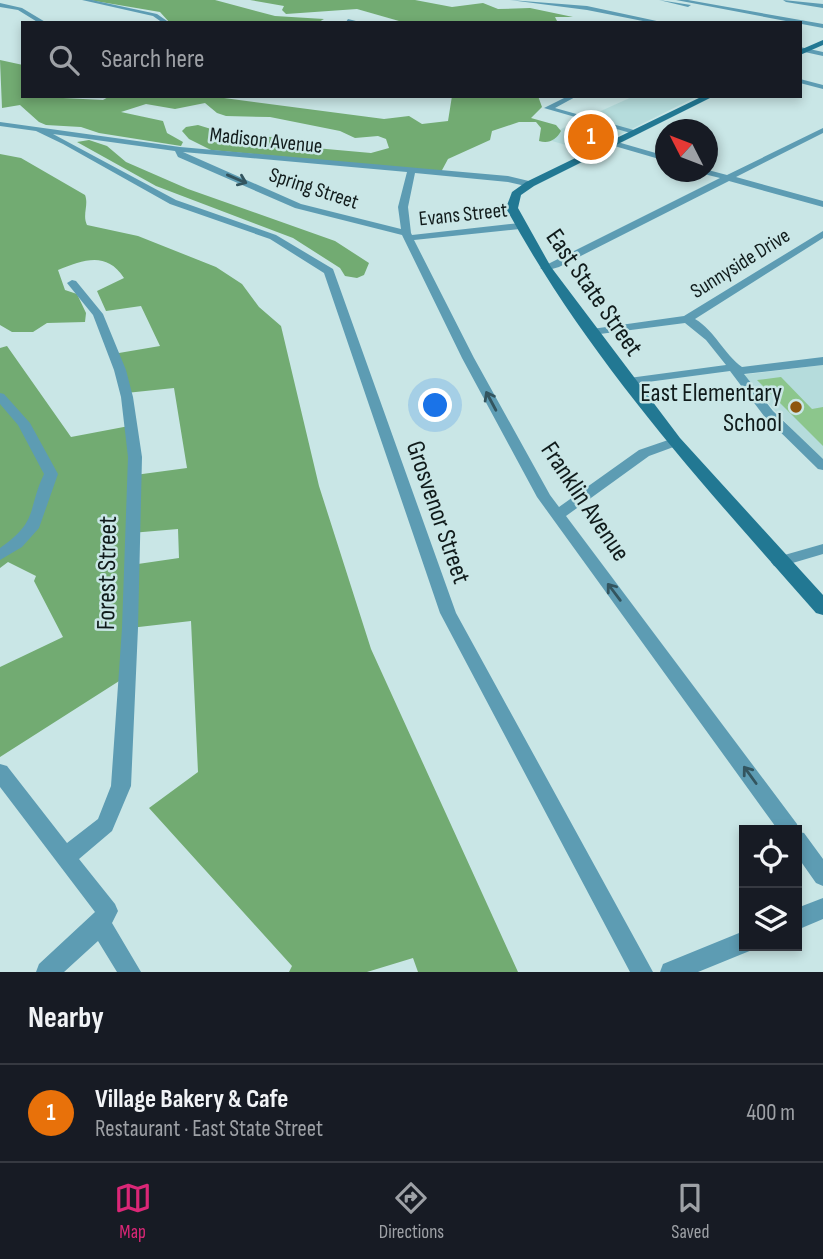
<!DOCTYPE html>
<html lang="en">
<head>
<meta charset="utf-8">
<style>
  :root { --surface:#171b24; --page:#242831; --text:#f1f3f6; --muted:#9ea1a6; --line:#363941; --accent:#db2777 }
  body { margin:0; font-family:"Sofia Sans Condensed",sans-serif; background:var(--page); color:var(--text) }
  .controls { position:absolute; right:21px; bottom:21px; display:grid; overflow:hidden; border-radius:0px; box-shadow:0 4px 10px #0003 }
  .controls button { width:63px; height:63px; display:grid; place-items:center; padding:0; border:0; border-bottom:2px solid var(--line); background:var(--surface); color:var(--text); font:35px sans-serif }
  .compass { position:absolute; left:655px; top:119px; width:63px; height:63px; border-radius:50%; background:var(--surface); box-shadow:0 4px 10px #0003; rotate:312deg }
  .you { position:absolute; left:436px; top:406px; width:24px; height:24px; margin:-18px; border:5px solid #fff; border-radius:50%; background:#1a73e8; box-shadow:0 0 0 10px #1a73e833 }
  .badge { display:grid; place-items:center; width:46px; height:46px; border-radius:50%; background:var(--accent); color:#fff; font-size:23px; font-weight:700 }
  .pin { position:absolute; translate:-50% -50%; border:4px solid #fff; box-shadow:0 2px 7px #0006 }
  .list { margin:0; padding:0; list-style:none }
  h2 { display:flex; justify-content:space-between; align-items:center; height:91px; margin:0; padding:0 28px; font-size:30px }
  h2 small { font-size:23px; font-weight:400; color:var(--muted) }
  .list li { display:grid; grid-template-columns:46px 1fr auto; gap:21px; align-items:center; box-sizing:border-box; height:98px; padding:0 28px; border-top:2px solid var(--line) }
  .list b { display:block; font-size:26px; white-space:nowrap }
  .list p { margin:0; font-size:23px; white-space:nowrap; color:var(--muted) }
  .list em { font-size:23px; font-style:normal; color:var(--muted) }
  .icon { flex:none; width:38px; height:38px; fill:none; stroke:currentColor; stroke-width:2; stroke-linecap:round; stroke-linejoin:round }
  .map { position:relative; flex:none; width:823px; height:972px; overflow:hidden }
  .search { position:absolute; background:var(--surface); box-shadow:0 4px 10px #0003; left:21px; right:21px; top:21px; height:77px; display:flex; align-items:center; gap:18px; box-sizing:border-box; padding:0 24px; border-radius:0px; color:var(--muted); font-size:26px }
  .sheet { height:189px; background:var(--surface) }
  nav { display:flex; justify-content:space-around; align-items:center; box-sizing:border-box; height:98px; border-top:2px solid var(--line); background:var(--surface); font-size:19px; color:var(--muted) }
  nav a { display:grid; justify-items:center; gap:4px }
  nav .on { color:var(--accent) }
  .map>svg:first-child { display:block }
</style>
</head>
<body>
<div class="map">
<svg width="823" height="972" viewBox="0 0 823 972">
  <rect width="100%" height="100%" fill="#c9e6e6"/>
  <!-- built -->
  <g fill="#b5dcdc">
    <polygon points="634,96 698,96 587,151 552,141 561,129"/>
    <polygon points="823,365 823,463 742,375"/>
  </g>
  <!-- green -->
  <polygon fill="#8cc68c" points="781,377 812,409 823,407 823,446 757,380"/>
  <!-- forest -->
  <g fill="#72ab72" fill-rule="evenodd">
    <polygon points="89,0 215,0 275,16 324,19 317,23 170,23 160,12"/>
    <polygon points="250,0 415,0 452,7 483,3 498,9 530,8 573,17 555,17 557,21 551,23 406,23 357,9 286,14 282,10 284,6"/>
    <path d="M0 60 23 65V96L103 100 110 96 224 98 384 119 409 116 422 124 448 121 452 96H538L542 107 531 118 556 125 561 131C556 140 549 144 539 141L541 128 536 122H519L492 131 490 140 448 159 441 172 211 150 189 139 182 131 186 127 198 125 234 136 273 137 304 147 371 153 389 148 386 139 378 136 355 138 340 131 270 117 226 116 217 113 205 103 175 109 146 104 121 112 163 121 167 133 183 142 181 146 99 133 81 127 46 125 39 122 20 105 2 108Z"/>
    <polygon points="89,140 107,146 126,162 188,189 335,241 369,263 364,275 357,278 345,276 340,268 293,238 156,186 77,142"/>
    <path d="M0 154 21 158 85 195C89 205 82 215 87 225L138 236 216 267 242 284 259 307 281 326 319 486 371 649 518 972H418L413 958 367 972H289L292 966 149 808 198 772 191 621 130 628 127 676 0 757V667L63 637 34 581 36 576 8 562 0 568V348L7 346 71 437 129 426 135 475 187 468 174 388 126 393 113 354 160 346 141 306 106 311 97 291 124 278C106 251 84 260 58 270L65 290 77 294 86 313 85 322 47 323 33 332H12L0 325ZM178 529 179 558 131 565V533Z"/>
  </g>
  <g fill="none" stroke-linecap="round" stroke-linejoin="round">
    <!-- street -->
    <g fill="#5d9cb3" fill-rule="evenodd">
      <polygon points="82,0 92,0 157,14 170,23 163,23 153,16"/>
      <polygon points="510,0 587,6 666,23 653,23 587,10"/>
      <polygon points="659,0 691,5 688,7"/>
      <polygon points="676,0 688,0 823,24 823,28"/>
      <polygon points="783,0 823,4 823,8 786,2"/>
      <polygon points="0,3 22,8 47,23 39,23 18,10 0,7"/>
      <polygon points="348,19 360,22 361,23 346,22"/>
      <polygon points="800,47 823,52 823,56 800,51"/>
      <polygon points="800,79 823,85 823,89 800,83"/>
      <polygon points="308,96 379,96 376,98 311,98"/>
      <polygon points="568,96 577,96 555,108 641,132 634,134 544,108"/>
      <path d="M0 122 180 147 508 176 533 182V186L530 187 508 182 415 173 408 207 411 233 412 235 520 223 525 226 520 229 414 240 474 358 550 495 559 507 639 450 674 438 681 442 679 445 649 456 566 516 797 824 799 832 804 833 823 859V886L816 883 797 856V830H778L537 497 462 358 402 235 295 208 178 157 175 151 53 134 176 200 276 235 333 269 456 613 653 972H630L440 613 324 273 270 239 170 204 63 144 36 131 0 126ZM183 152 407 172 398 207 401 229 301 204Z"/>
      <polygon points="823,128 823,133 736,177 823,201 823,207 729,181 559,267 545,271 540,268 720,178 704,174 703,172 708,170 727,175"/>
      <polygon points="614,141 666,156 666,161 611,145 610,143"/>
      <path d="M823 231V238L695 319C715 331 724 354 742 367L823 357V365L744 374 773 411 823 459V470L818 469 764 416 730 371 625 385 623 382 629 378 726 365 706 340 685 323 592 335 586 332 592 329 684 316Z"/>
      <polygon points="72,280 76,281 103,314 126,370 133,397 142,457 138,628 131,786 112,831 79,859 115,904 118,911 112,923 141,972 117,972 98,941 64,972 36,972 39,964 95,912 0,787 0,764 7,766 67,843 98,819 111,786 122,628 128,457 121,397 114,370 93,315 67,283"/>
      <path d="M0 393 4 394 30 423 58 474 39 528 22 547 0 560V548C39 521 27 510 44 474L18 425 0 404Z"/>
      <polygon points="823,544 823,554 779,567 774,566 771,562 774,558"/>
      <polygon points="823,898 823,919 797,930 797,908"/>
      <polygon points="744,931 744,946 754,946 752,950 698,972 660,972 663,964"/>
    </g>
    <!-- secondary -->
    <g fill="#227893" fill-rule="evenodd">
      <polygon points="823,40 823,45 800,55 800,50"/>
      <path d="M703 96H714L534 186 521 195 518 208 551 267 680 438 823 595V615L816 613C704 486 587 358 506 208L512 192 526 182Z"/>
    </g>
  </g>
  <!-- one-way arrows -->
  <defs><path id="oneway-shaft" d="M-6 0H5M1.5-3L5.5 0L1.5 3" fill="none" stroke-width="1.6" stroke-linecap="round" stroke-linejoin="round" transform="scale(1.75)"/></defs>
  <g stroke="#33555f">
    <use href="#oneway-shaft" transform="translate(237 179) rotate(23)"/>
    <use href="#oneway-shaft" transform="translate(491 401) rotate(-118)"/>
    <use href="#oneway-shaft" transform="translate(614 592) rotate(-127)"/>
    <use href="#oneway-shaft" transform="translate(750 775) rotate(-126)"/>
  </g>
  <!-- markers -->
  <circle fill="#8e560d" stroke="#c9e6e6" stroke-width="2.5" cx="796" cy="407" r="7"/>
  <g text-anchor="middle" stroke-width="5" stroke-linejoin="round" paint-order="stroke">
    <!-- far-street labels -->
    <g font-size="21" fill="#101b1b" stroke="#c9e6e6">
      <text transform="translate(266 140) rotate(6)" y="7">Madison Avenue</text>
      <text transform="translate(314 188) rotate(18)" y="7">Spring Street</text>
      <text transform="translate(463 214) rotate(-6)" y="7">Evans Street</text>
      <text transform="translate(740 263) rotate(-32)" y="7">Sunnyside Drive</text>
    </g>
    <!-- street labels -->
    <g font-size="26" fill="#101b1b" stroke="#c9e6e6">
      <text transform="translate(595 292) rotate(55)" y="9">East State Street</text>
      <text transform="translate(586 501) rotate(56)" y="9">Franklin Avenue</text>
      <text transform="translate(439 512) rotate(71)" y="9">Grosvenor Street</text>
      <text transform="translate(106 573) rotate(-89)" y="9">Forest Street</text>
    </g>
    <!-- poi labels -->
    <g font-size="26" fill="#101b1b" stroke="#c9e6e6" text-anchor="end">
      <text x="782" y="401">East Elementary<tspan x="782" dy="30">School</tspan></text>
    </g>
  </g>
</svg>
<div class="controls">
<button><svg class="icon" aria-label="locate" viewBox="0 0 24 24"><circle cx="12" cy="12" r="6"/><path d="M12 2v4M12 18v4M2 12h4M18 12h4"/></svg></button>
<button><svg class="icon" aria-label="layers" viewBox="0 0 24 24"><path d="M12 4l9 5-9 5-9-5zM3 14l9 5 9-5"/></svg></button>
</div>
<svg class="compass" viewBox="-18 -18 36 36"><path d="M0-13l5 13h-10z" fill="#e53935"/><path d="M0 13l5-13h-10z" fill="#9ea1a6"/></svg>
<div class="you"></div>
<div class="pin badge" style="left:591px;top:137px;background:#e8710a">1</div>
<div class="search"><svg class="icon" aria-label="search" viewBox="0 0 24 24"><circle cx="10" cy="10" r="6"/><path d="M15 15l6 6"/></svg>Search here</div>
</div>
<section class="sheet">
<h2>Nearby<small></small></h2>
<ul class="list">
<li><span class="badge" style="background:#e8710a">1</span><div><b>Village Bakery &amp; Cafe</b><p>Restaurant · East State Street</p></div><em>400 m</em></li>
</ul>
</section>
<nav>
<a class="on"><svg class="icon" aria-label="map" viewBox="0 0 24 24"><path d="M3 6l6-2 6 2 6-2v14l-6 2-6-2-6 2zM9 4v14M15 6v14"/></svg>Map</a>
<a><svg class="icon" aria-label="directions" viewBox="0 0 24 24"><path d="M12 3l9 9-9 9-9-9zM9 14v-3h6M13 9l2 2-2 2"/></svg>Directions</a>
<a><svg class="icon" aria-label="saved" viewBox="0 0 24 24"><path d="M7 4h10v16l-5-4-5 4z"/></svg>Saved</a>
</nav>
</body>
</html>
